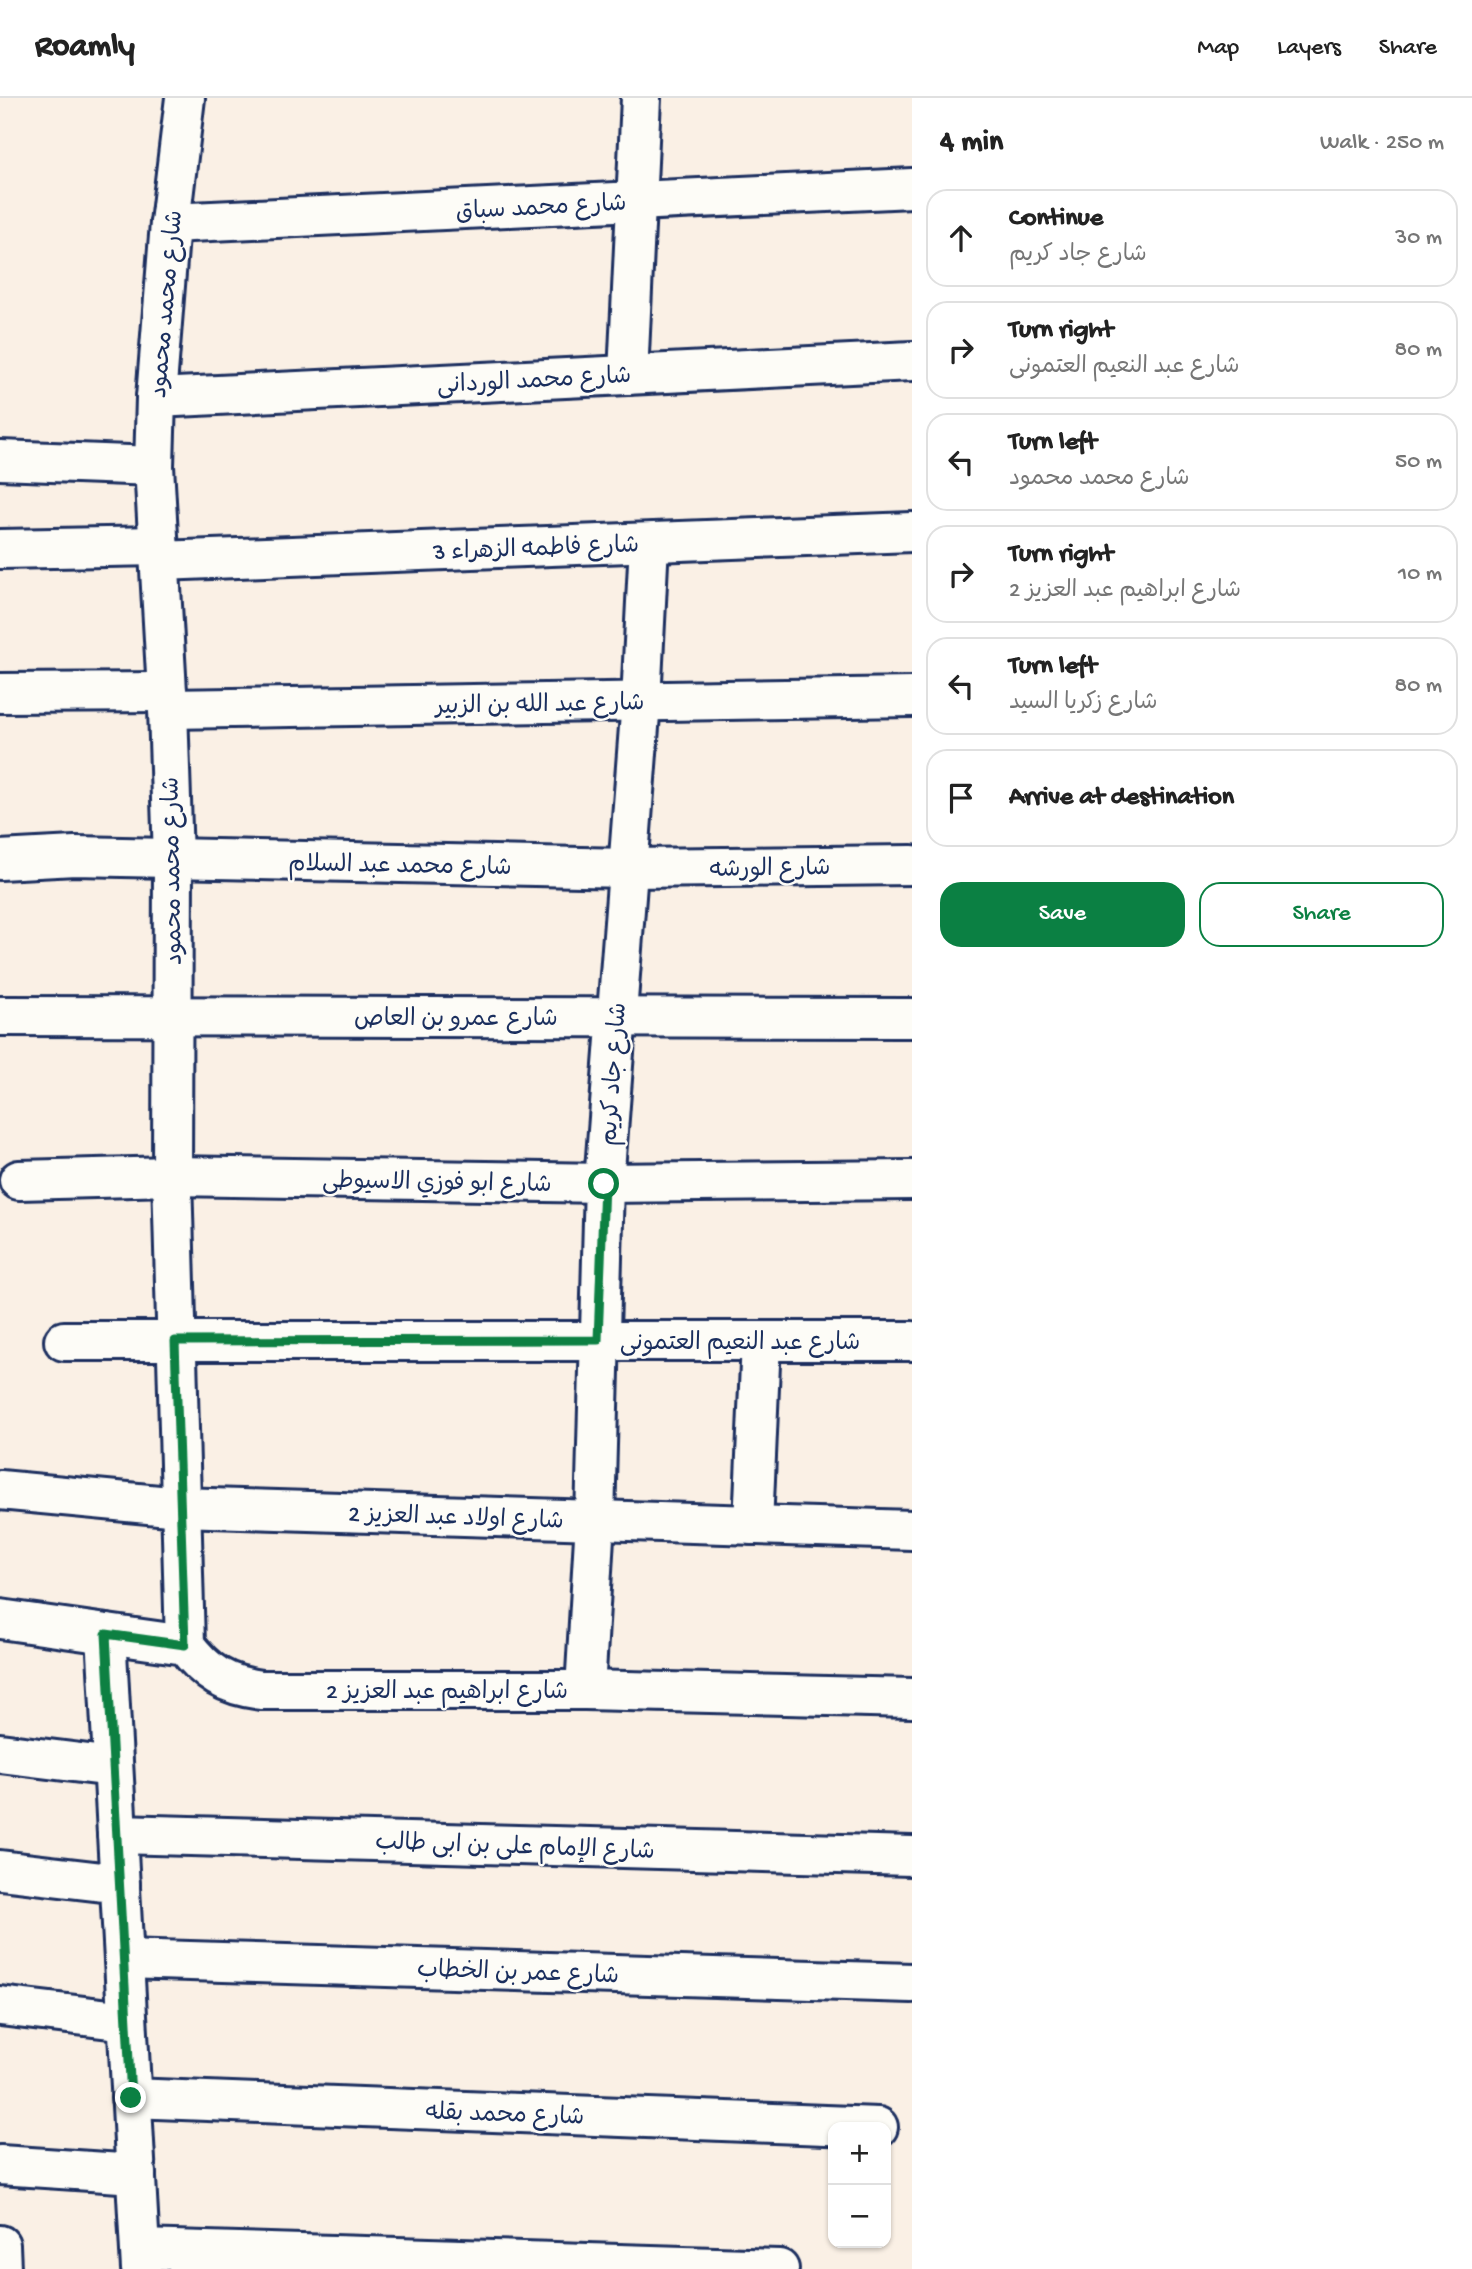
<!DOCTYPE html>
<html lang="en">
<head>
<meta charset="utf-8">
<style>
  :root { --surface:#fff; --page:#f6f6f6; --text:#222; --muted:#767676; --line:#e0e0e0; --accent:#0b8043 }
  body { margin:0; font-family:"Gochi Hand","Playpen Sans Arabic",sans-serif; background:var(--page); color:var(--text) }
  .controls { position:absolute; right:21px; bottom:21px; display:grid; overflow:hidden; border-radius:14px; box-shadow:0 2px 5px #0004 }
  .controls button { width:63px; height:63px; display:grid; place-items:center; padding:0; border:0; border-bottom:2px solid var(--line); background:var(--surface); color:var(--text); font:35px sans-serif }
  .stop { position:absolute; width:21px; height:21px; margin:-16px; border:5px solid #0b8043; border-radius:50%; background:#fff }
  .stop.end { background:#0b8043; border-color:#fff; box-shadow:0 2px 7px #0008 }
  .list { margin:0; padding:0; list-style:none }
  h2 { display:flex; justify-content:space-between; align-items:center; height:91px; margin:0; padding:0 28px; font-size:30px }
  h2 small { font-size:23px; font-weight:400; color:var(--muted) }
  .list li { display:grid; grid-template-columns:46px 1fr auto; gap:21px; align-items:center; box-sizing:border-box; height:98px; margin:0 14px 14px; padding:0 14px; border:2px solid var(--line); border-radius:21px }
  .list b { display:block; font-size:26px; white-space:nowrap }
  .list p { margin:0; font-size:23px; white-space:nowrap; color:var(--muted) }
  .list em { font-size:23px; font-style:normal; color:var(--muted) }
  .actions { display:flex; gap:14px; padding:21px 28px }
  .actions a { flex:1; padding:16px 0; border:2px solid var(--accent); border-radius:21px; text-align:center; font-size:24px; color:var(--accent) }
  .actions .main { background:var(--accent); color:#fff }
  .icon { flex:none; width:38px; height:38px; fill:none; stroke:currentColor; stroke-width:2; stroke-linecap:round; stroke-linejoin:round }
  .map { position:relative; flex:none; width:912px; height:2171px; overflow:hidden }
  header { display:flex; align-items:center; gap:42px; box-sizing:border-box; height:98px; padding:0 35px; background:var(--surface); border-bottom:2px solid var(--line) }
  header strong { font-size:33px }
  nav { display:flex; gap:38px; margin-inline-start:auto; font-size:24px }
  main { display:flex }
  aside { flex:1; background:var(--surface) }
  .map>svg:first-child { display:block }
</style>
</head>
<body>
<header>
<strong>Roamly</strong>
<nav><a>Map</a><a>Layers</a><a>Share</a></nav>
</header>
<main>
<div class="map">
<svg width="912" height="2171" viewBox="0 0 912 2171">
  <rect width="100%" height="100%" fill="#faf0e5"/>
  <filter id="ink" filterUnits="userSpaceOnUse"><feTurbulence type="fractalNoise" baseFrequency=".0143" numOctaves="2"/><feDisplacementMap in="SourceGraphic" scale="14" xChannelSelector="R" yChannelSelector="G"/><feConvolveMatrix kernelMatrix="1 2 1 2 8 2 1 2 1" color-interpolation-filters="sRGB"/></filter>
  <g filter="url(#ink)">
    <g fill="none" stroke-linecap="round" stroke-linejoin="round">
      <defs>
        <g id="minor">
          <polyline points="185,0 170,125 156,300 154,368 168,611 173,761 172,1078 185,1547"/>
          <polyline points="170,125 912,90"/>
          <polyline points="628,277 641,0"/>
          <polyline points="156,300 912,263"/>
          <polyline points="0,362 154,368"/>
          <polyline points="0,451 159,448"/>
          <polyline points="160,463 912,434"/>
          <polyline points="0,595 167,594"/>
          <polyline points="168,611 912,599"/>
          <polyline points="0,762 75,758 628,770 912,767"/>
          <polyline points="0,918 912,920"/>
          <polyline points="19,1082 172,1078 604,1085 912,1082"/>
          <polyline points="64,1243 912,1243"/>
          <polyline points="0,1392 180,1409 912,1432"/>
          <polyline points="753,1427 761,1243"/>
          <path d="M0 1521 185 1547C207 1576 225 1587 261 1592H585L912 1600"/>
          <polyline points="106,1536 141,2171"/>
          <polyline points="585,1592 595,1422 604,1085 641,603 649,445"/>
          <polyline points="0,1655 113,1669"/>
          <polyline points="117,1736 912,1758"/>
          <polyline points="0,1772 120,1786"/>
          <polyline points="124,1861 912,1885"/>
          <polyline points="0,1908 127,1923"/>
          <polyline points="131,2000 878,2029"/>
          <polyline points="0,2067 136,2076"/>
          <polyline points="0,2147 1,2171"/>
          <polyline points="140,2151 779,2171"/>
        </g>
      </defs>
      <!-- minor casing -->
      <use href="#minor" stroke="#1b2f5e" stroke-width="44"/>
      <!-- minor -->
      <use href="#minor" stroke="#fdfcf7" stroke-width="38"/>
    </g>
  </g>
  <g fill="none" stroke-linecap="round" stroke-linejoin="round" filter="url(#ink)">
    <!-- route -->
    <polyline stroke="#0b8043" stroke-width="9" points="131,2000 106,1536 185,1547 175,1243 598,1242 604,1086"/>
  </g>
  <g text-anchor="middle" stroke-width="5" stroke-linejoin="round" paint-order="stroke">
    <!-- street labels -->
    <g font-size="24" fill="#1b2f5e" stroke="#fdfcf7">
      <text transform="translate(541 108) rotate(-3)" y="8">شارع محمد سباق</text>
      <text transform="translate(165 206) rotate(-85)" y="8">شارع محمد محمود</text>
      <text transform="translate(534 281) rotate(-3)" y="8">شارع محمد الوردانى</text>
      <text transform="translate(536 449) rotate(-2)" y="8">شارع فاطمه الزهراء 3</text>
      <text transform="translate(540 605) rotate(-1)" y="8">شارع عبد الله بن الزبير</text>
      <text transform="translate(400 766) rotate(1)" y="8">شارع محمد عبد السلام</text>
      <text transform="translate(770 769) rotate(-1)" y="8">شارع الورشه</text>
      <text transform="translate(171 773) rotate(-91)" y="8">شارع محمد محمود</text>
      <text x="456" y="927">شارع عمرو بن العاص</text>
      <text transform="translate(612 976) rotate(-86)" y="8">شارع جاد كريم</text>
      <text transform="translate(437 1083) rotate(1)" y="8">شارع ابو فوزي الاسيوطى</text>
      <text x="740" y="1251">شارع عبد النعيم العتمونى</text>
      <text transform="translate(456 1418) rotate(2)" y="8">شارع اولاد عبد العزيز 2</text>
      <text x="447" y="1600">شارع ابراهيم عبد العزيز 2</text>
      <text transform="translate(515 1747) rotate(2)" y="8">شارع الإمام على بن ابى طالب</text>
      <text transform="translate(518 1873) rotate(2)" y="8">شارع عمر بن الخطاب</text>
      <text transform="translate(505 2015) rotate(2)" y="8">شارع محمد بقله</text>
    </g>
  </g>
</svg>
<div class="controls">
<button>+</button>
<button>−</button>
</div>
<div class="stop" style="left:604px;top:1086px"></div>
<div class="stop end" style="left:131px;top:2000px"></div>
</div>
<aside>
<h2>4 min<small>Walk · 250 m</small></h2>
<ul class="list">
<li><svg class="icon" aria-label="ahead" viewBox="0 0 24 24"><path d="M12 20V5M6 11l6-6 6 6"/></svg><div><b>Continue</b><p>شارع جاد كريم</p></div><em>30 m</em></li>
<li><svg class="icon" aria-label="right" viewBox="0 0 24 24"><path d="M7 20v-9h11M14 6l5 5-5 5"/></svg><div><b>Turn right</b><p>شارع عبد النعيم العتمونى</p></div><em>80 m</em></li>
<li><svg class="icon" aria-label="left" viewBox="0 0 24 24"><path d="M17 20v-9H6M10 6l-5 5 5 5"/></svg><div><b>Turn left</b><p>شارع محمد محمود</p></div><em>50 m</em></li>
<li><svg class="icon" aria-label="right" viewBox="0 0 24 24"><path d="M7 20v-9h11M14 6l5 5-5 5"/></svg><div><b>Turn right</b><p>شارع ابراهيم عبد العزيز 2</p></div><em>10 m</em></li>
<li><svg class="icon" aria-label="left" viewBox="0 0 24 24"><path d="M17 20v-9H6M10 6l-5 5 5 5"/></svg><div><b>Turn left</b><p>شارع زكريا السيد</p></div><em>80 m</em></li>
<li><svg class="icon" aria-label="arrive" viewBox="0 0 24 24"><path d="M6 21V4h12l-3 4 3 4H6"/></svg><div><b>Arrive at destination</b></div></li>
</ul>
<div class="actions"><a class="main">Save</a><a>Share</a></div>
</aside>
</main>
</body>
</html>
